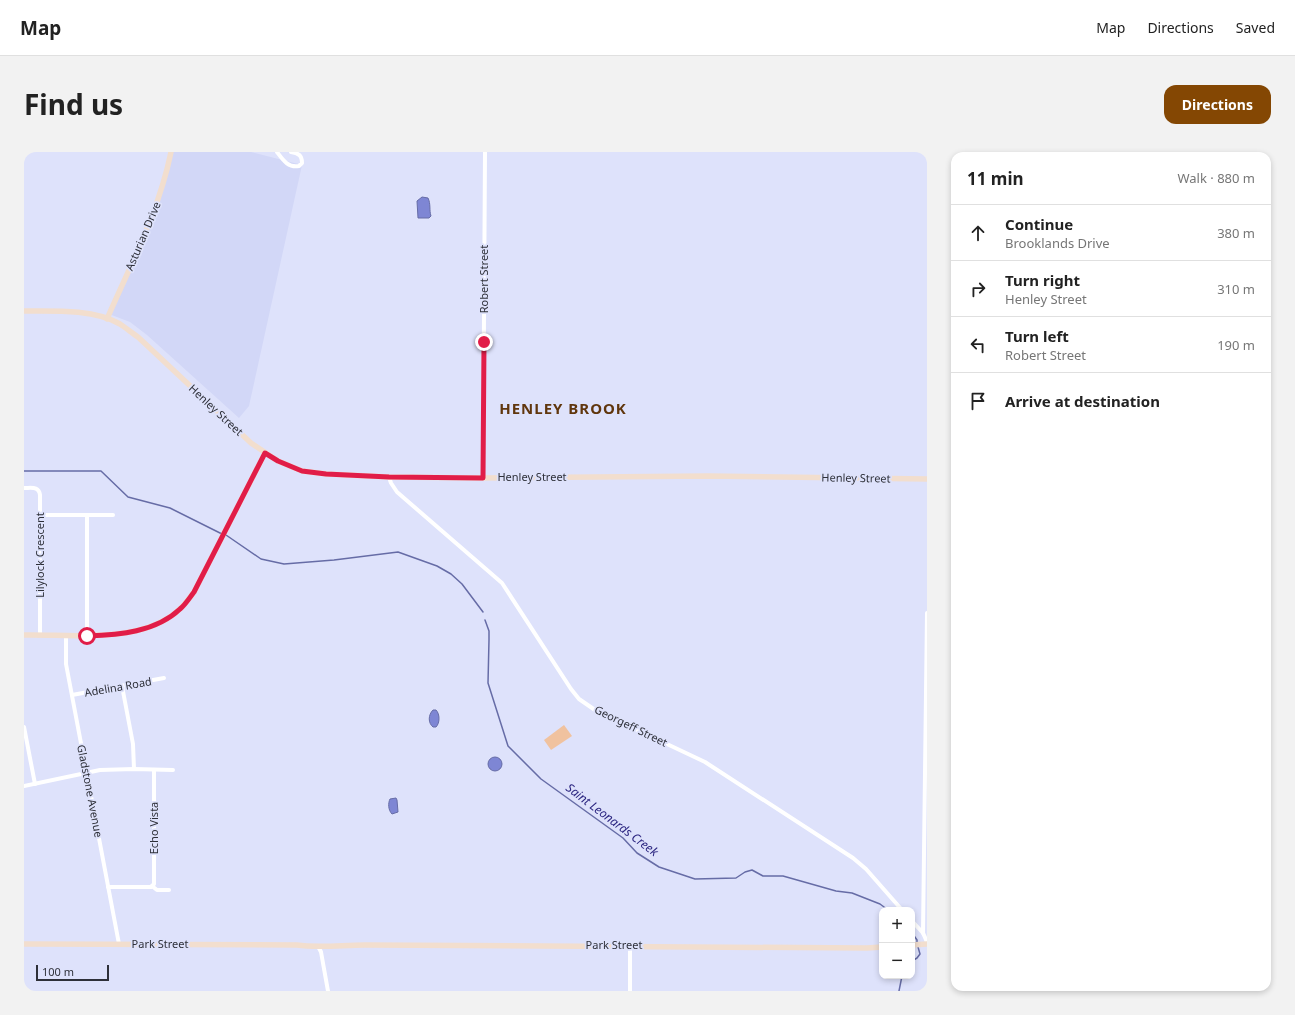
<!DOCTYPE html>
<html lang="en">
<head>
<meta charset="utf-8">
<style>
  :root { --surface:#fff; --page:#f2f2f2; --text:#222; --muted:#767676; --line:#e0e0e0; --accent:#844703 }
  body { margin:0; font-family:"Noto Sans",sans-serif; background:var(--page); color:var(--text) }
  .controls { position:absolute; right:12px; bottom:12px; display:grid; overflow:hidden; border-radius:8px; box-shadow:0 2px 6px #0003 }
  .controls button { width:36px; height:36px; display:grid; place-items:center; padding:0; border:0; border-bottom:1px solid var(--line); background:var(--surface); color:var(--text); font:20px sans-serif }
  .scale { position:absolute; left:12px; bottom:10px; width:73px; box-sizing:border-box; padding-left:4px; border:2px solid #2e3039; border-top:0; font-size:11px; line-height:14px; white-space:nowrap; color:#2e3039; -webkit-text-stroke:3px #dee2fb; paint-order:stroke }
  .stop { position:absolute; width:12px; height:12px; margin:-9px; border:3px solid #e11d48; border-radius:50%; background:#fff }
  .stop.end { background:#e11d48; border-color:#fff; box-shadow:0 1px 4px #0008 }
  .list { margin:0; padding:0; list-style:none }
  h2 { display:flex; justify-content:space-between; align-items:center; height:52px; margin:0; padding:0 16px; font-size:17px }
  h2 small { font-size:13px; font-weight:400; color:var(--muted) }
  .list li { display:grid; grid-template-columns:26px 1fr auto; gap:12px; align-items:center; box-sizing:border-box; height:56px; padding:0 16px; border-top:1px solid var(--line) }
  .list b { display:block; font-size:15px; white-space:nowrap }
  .list p { margin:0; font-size:13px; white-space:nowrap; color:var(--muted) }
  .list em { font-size:13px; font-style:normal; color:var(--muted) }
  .icon { flex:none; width:22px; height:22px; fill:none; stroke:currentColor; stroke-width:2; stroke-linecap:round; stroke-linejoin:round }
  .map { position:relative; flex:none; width:903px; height:839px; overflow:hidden; border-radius:12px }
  header { display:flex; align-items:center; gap:24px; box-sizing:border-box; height:56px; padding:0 20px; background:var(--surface); border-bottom:1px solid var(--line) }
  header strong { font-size:19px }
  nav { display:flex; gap:22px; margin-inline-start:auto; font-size:14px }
  .intro { display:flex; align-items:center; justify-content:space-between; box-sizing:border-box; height:96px; padding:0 24px }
  h1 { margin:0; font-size:28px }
  .button { padding:10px 18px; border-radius:12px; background:var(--accent); color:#fff; font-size:14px; font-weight:700 }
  main { display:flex; gap:24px; padding:0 24px }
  aside { flex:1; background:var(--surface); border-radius:12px; box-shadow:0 2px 6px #0003 }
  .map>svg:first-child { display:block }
</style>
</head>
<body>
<header>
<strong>Map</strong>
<nav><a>Map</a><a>Directions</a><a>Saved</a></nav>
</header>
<div class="intro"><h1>Find us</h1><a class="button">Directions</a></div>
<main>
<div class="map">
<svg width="903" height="839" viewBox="0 0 903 839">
  <rect width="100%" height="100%" fill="#dee2fb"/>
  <!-- built -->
  <polygon fill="#d2d7f7" points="147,0 227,0 278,13 225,254 215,266 123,183 106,170 85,162 131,60"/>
  <!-- pitch -->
  <polygon fill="#f0c29f" points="540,573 548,584 527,598 520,588"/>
  <!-- water -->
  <g fill="#7e86d4" stroke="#666ca6">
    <path d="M398 45 404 46C407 52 405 58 407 64L405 66H394L393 49Z"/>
    <path d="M409 558H412C416 562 416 571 412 575H409C404 571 404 563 409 558Z"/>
    <circle cx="471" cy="612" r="7"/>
    <path d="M372 646 373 648 374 660 368 662C364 658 364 651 366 647Z"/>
  </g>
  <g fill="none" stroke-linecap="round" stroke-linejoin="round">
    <!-- stream -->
    <g stroke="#666ca6" stroke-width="1.5">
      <polyline points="0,319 77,319 104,345 146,356 198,382"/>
      <polyline points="202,383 237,407 260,412 310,408 374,400 413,414 427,422 438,432 459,460"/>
      <polyline points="461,468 465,479 465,488 464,531 484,594 517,627 599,686 613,701 635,715 671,727 712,726 721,720 728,718 739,724 759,724 812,739 828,741 856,752 864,758"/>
      <polyline points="888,781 893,788 893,792"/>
      <polyline points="888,809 893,806 896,802 894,795"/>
      <polyline points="875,839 878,824"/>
    </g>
    <!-- street -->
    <g stroke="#fff" stroke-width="4">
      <path d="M253 0C259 8 264 16 275 14L278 11C278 3 274 1 267 0"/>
      <polyline points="365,325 367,331 373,340 478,431 547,537 555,547 571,558 681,610 829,706 842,717 878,758"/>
      <polyline points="459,326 461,0"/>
      <path d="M0 336C8 336 15 334 16 343V483"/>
      <polyline points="17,363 89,363"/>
      <polyline points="42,484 42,512 95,792"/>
      <polyline points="63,484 63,363"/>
      <polyline points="98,534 109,592 110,617"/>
      <polyline points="48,543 140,526"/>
      <polyline points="0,575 11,632"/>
      <polyline points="0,634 76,618 110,617 149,618"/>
      <polyline points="128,734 133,738 145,738"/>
      <polyline points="84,735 127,735 130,732 130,618"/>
      <polyline points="888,769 899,781 903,790"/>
      <polyline points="899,781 903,461"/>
      <polyline points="292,794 295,796 297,800 304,839"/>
      <polyline points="606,839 606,793"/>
    </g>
    <!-- secondary -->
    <g stroke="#f2dece" stroke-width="5.5">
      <path d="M0 159C29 159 70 157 96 172 102 176 108 181 114 185L227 291 254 309 278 319 303 322 365 325 459 326 684 324 903 327"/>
      <path d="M83 167C107 112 135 59 147 0"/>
      <path d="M0 483C48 482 119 493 157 456 162 451 166 445 170 440L241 301"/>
      <path d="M0 792 273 793C295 796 318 793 341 793L843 796 858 795"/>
      <polyline points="888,793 903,792"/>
    </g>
  </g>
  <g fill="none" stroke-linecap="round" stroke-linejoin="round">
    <!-- route -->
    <path stroke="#e11d48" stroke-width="5" d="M63 484C95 483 132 480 156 457 162 452 166 445 170 440L241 301 254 309 278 319 302 322 365 325 459 326 460 190"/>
  </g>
  <g text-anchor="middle" stroke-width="3.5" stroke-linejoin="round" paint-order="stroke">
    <!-- street labels -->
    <g font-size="11" fill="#2e3039" stroke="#dee2fb">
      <text transform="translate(119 84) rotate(-67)" y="4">Asturian Drive</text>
      <text transform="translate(460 127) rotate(-90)" y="4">Robert Street</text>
      <text transform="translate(192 258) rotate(43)" y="4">Henley Street</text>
      <text x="508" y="329">Henley Street</text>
      <text transform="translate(832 326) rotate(1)" y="4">Henley Street</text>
      <text transform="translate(16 403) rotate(-90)" y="4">Lilylock Crescent</text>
      <text transform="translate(94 535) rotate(-10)" y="4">Adelina Road</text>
      <text transform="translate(607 574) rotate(26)" y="4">Georgeff Street</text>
      <text transform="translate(66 639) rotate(79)" y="4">Gladstone Avenue</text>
      <text transform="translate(130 676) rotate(-90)" y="4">Echo Vista</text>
      <text x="136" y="796">Park Street</text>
      <text x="590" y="797">Park Street</text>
    </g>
    <!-- water labels -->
    <g font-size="12" font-style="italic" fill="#2b2580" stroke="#dee2fb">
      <text transform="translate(588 668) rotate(37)" y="4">Saint Leonards Creek</text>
    </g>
    <!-- district labels -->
    <g font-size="15" font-weight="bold" letter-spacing="1" fill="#60360d" stroke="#dee2fb">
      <text x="539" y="262">HENLEY BROOK</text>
    </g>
  </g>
</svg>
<div class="controls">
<button>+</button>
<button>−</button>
</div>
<div class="scale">100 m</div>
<div class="stop" style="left:63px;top:484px"></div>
<div class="stop end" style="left:460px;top:190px"></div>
</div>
<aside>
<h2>11 min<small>Walk · 880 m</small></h2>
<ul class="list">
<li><svg class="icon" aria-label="ahead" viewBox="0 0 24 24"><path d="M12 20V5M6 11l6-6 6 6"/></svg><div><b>Continue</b><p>Brooklands Drive</p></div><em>380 m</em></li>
<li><svg class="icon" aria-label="right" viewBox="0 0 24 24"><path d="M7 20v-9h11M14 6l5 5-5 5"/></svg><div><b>Turn right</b><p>Henley Street</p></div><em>310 m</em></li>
<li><svg class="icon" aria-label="left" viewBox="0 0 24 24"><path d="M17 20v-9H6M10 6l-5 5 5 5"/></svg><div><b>Turn left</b><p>Robert Street</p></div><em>190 m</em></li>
<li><svg class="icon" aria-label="arrive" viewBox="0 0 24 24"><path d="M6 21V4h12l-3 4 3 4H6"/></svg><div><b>Arrive at destination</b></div></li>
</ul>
</aside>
</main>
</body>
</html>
